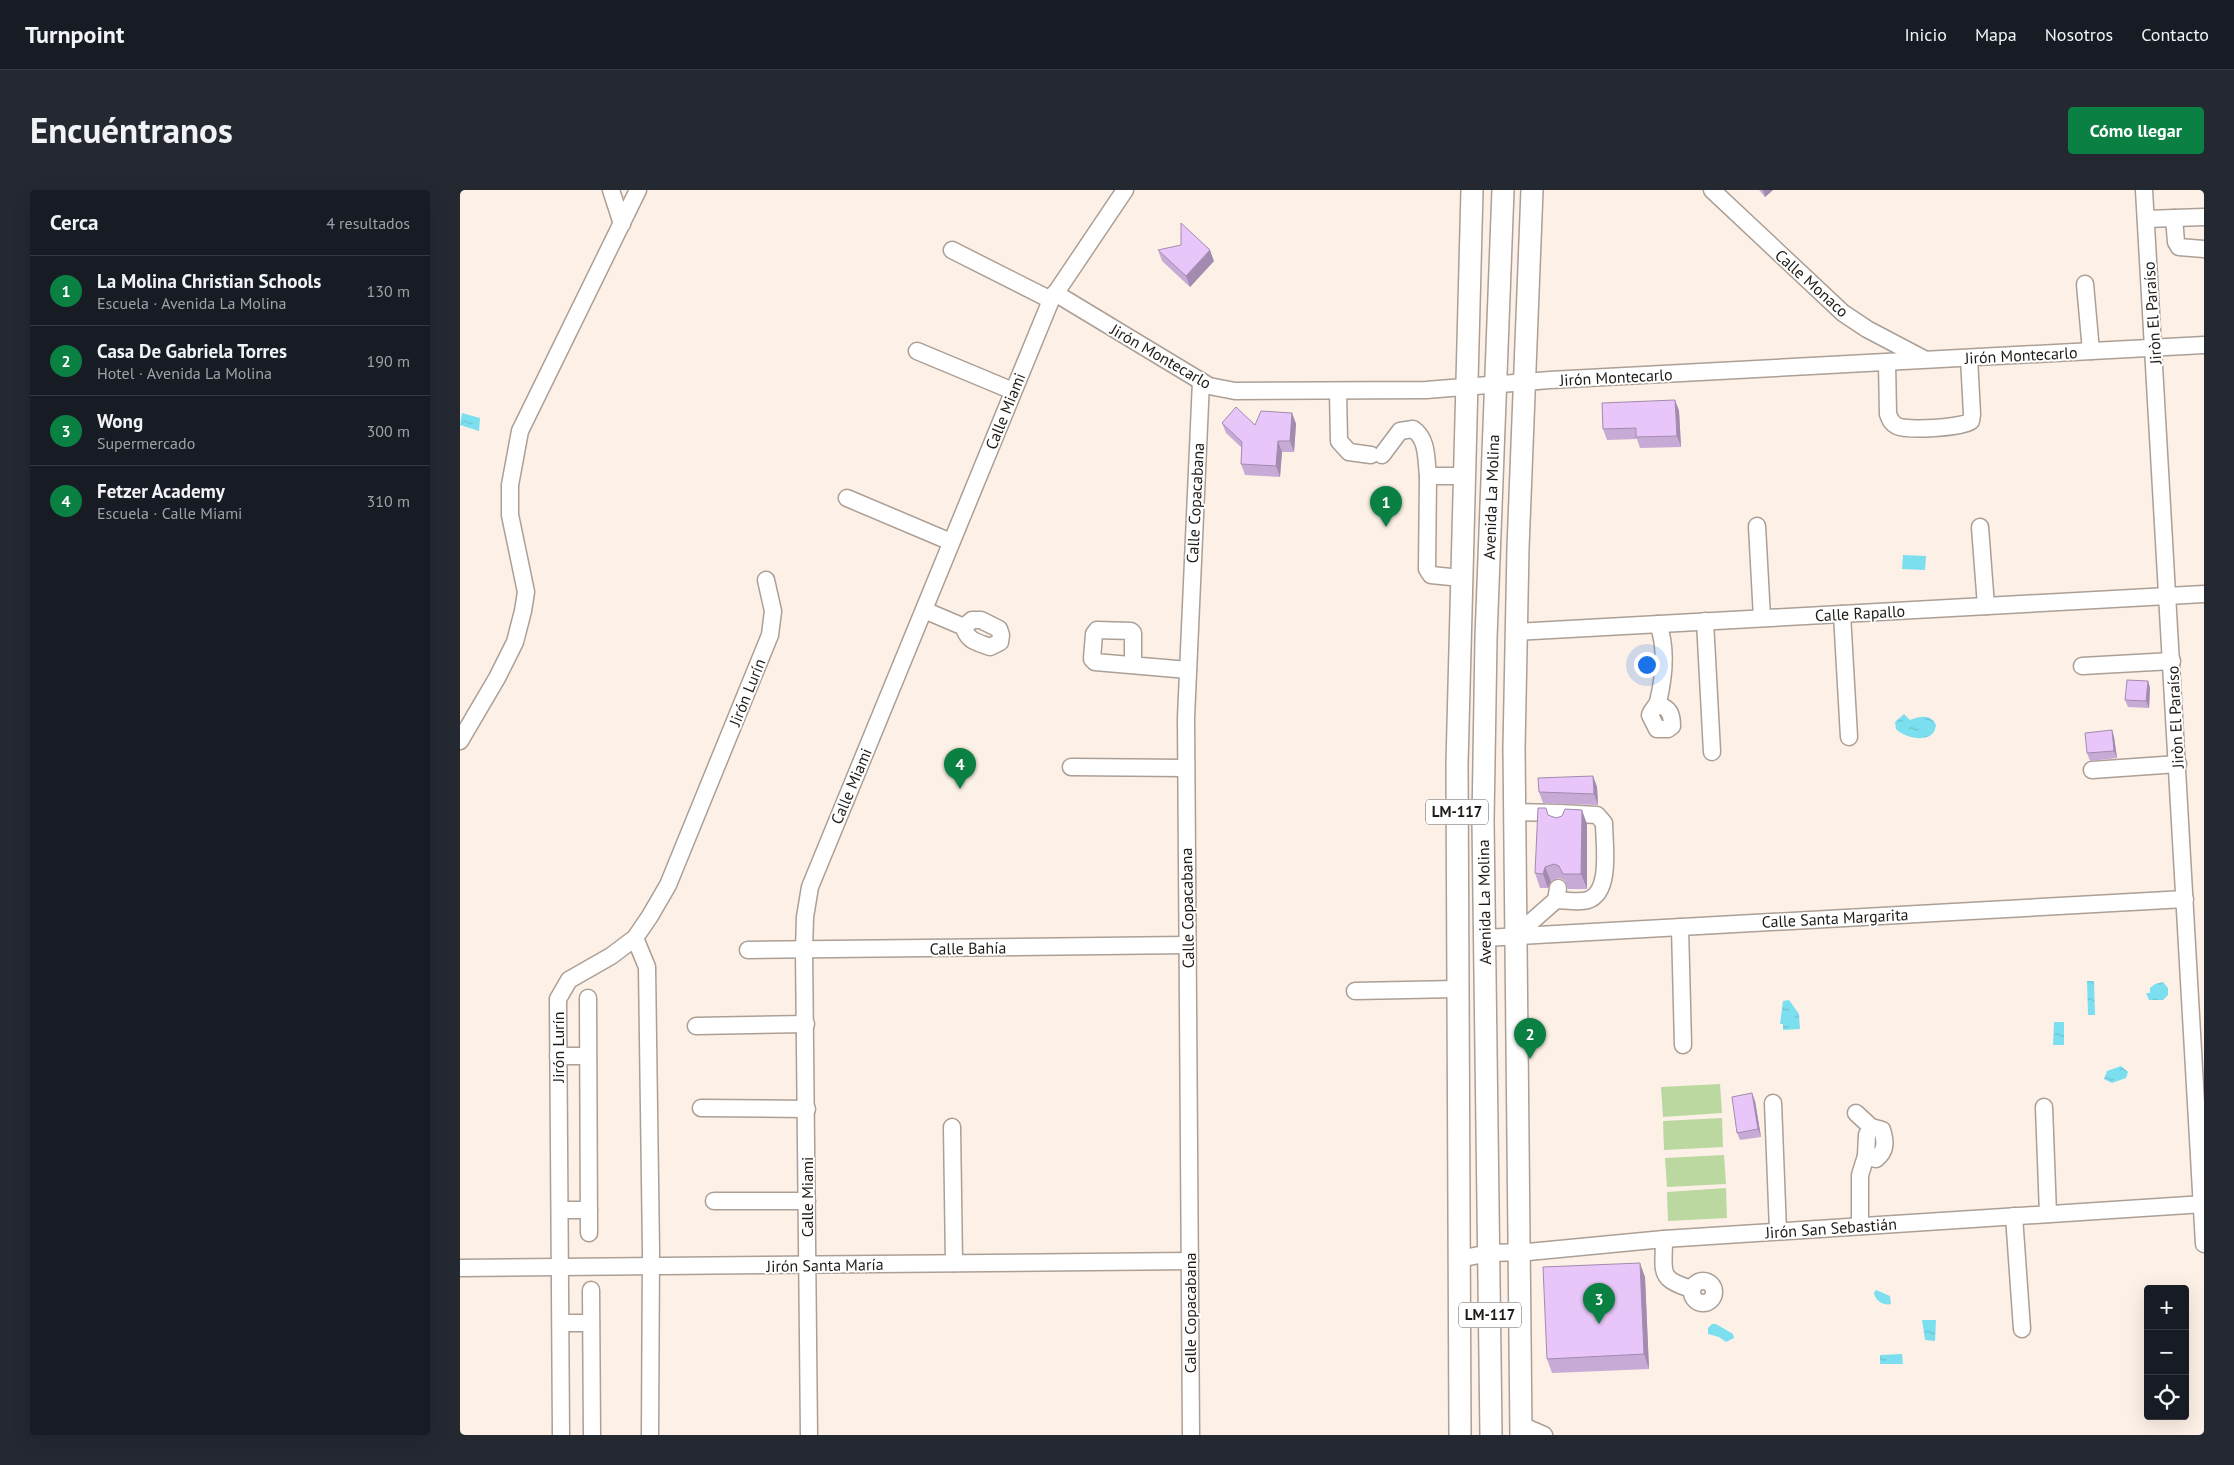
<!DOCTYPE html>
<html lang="es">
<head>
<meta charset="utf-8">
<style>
  :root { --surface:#171b24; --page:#242831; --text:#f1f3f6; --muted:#9ea1a6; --line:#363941; --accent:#0b8043 }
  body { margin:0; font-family:"PT Sans",sans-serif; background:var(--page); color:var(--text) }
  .controls { position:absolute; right:15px; bottom:15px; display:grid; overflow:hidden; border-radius:5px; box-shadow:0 5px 20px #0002 }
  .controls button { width:45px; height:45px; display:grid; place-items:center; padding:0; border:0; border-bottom:1px solid var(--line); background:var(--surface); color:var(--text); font:25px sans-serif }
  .you { position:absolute; left:1186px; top:474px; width:18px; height:18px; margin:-12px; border:4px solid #fff; border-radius:50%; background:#1a73e8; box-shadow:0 0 0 8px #1a73e833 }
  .badge { display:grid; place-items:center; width:32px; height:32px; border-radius:50%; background:var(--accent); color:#fff; font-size:16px; font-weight:700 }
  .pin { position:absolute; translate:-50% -41px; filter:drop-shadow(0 1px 2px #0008) }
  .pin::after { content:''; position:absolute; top:26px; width:18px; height:15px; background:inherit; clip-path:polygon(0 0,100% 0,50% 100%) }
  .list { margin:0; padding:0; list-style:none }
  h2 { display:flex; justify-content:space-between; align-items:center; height:65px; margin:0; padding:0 20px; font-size:21px }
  h2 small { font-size:16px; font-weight:400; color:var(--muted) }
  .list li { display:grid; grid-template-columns:32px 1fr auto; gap:15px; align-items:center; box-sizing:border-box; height:70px; padding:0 20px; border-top:1px solid var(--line) }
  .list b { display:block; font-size:19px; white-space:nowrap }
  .list p { margin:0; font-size:16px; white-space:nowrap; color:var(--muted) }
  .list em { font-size:16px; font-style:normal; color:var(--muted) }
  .icon { flex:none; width:28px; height:28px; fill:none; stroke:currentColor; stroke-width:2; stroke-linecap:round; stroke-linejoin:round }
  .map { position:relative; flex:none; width:1744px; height:1245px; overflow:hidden; border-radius:5px }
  header { display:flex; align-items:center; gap:30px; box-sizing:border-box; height:70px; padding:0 25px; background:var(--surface); border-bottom:1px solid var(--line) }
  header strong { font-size:24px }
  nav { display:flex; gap:28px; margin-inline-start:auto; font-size:18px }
  .intro { display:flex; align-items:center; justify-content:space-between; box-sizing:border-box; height:120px; padding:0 30px }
  h1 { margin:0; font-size:35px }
  .button { padding:12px 22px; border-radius:5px; background:var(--accent); color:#fff; font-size:18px; font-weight:700 }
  main { display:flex; gap:30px; padding:0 30px }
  aside { flex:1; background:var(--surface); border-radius:5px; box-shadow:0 5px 20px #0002 }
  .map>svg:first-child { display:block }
</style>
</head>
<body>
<header>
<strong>Turnpoint</strong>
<nav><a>Inicio</a><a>Mapa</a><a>Nosotros</a><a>Contacto</a></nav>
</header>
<div class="intro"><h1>Encuéntranos</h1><a class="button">Cómo llegar</a></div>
<main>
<aside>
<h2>Cerca<small>4 resultados</small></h2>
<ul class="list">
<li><span class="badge">1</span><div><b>La Molina Christian Schools</b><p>Escuela · Avenida La Molina</p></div><em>130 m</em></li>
<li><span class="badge">2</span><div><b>Casa De Gabriela Torres</b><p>Hotel · Avenida La Molina</p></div><em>190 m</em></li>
<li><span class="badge">3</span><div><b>Wong</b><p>Supermercado</p></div><em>300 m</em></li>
<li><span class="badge">4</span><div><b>Fetzer Academy</b><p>Escuela · Calle Miami</p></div><em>310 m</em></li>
</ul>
</aside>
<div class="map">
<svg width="1744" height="1245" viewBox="0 0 1744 1245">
  <defs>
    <pattern id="water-ripples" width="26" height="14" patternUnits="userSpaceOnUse" patternTransform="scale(1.25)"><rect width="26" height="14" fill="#7bdff0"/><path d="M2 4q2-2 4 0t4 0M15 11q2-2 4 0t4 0" fill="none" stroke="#6abfcd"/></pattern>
  </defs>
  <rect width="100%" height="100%" fill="#fdf0e6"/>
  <!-- grass -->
  <g fill="#bbd8a1">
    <polygon points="1260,894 1262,923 1203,927 1201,897"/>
    <polygon points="1262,928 1263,957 1204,960 1203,931"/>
    <polygon points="1264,965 1266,994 1207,997 1205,968"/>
    <polygon points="1266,998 1267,1028 1208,1031 1207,1002"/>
  </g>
  <!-- water -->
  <g fill="url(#water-ripples)">
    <polygon points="2,223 20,228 19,241 0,235"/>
    <polygon points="1443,365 1466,366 1465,380 1442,379"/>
    <path d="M1444 524 1450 530C1460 526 1471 524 1476 535 1474 555 1446 549 1436 539L1435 532Z"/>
    <polygon points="1627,791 1634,791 1635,825 1628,825"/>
    <polygon points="1703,792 1708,798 1708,805 1703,810 1689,810 1686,803 1690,803 1690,798 1695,794"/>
    <polygon points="1329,810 1339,824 1340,839 1323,840 1323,834 1320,834 1323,811"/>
    <polygon points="1594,832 1604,832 1604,855 1593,855"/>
    <polygon points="1661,876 1668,882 1666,888 1652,893 1644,889 1647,881"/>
    <path d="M1416 1100 1430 1106 1431 1114C1423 1116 1415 1110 1414 1103Z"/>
    <polygon points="1462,1130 1476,1130 1475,1151 1465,1150"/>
    <polygon points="1252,1134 1256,1134 1273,1144 1274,1148 1266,1152 1259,1147 1248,1144 1248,1138"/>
    <polygon points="1442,1164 1443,1174 1420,1174 1420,1165"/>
  </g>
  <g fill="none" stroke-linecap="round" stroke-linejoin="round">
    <defs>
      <g id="minor">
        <polyline points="151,0 162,34"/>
        <polyline points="1252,0 1383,123 1407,139 1464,169"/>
        <polyline points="1684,0 1744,1054"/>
        <polyline points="1714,28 1716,52 1719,57 1744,59"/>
        <polyline points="1686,29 1744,27"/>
        <polyline points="492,60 591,110"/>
        <polyline points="1625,94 1631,161"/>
        <polyline points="595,103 749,196 775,201 966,200 1090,190 1744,155"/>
        <polyline points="457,161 553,201"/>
        <path d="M1427 173 1428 224C1430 229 1431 233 1437 236 1447 241 1502 238 1511 231L1512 224 1509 168"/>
        <polyline points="878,201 879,251 889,262 911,265"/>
        <path d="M922 265 940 241 953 239C968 249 966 270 968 286H1003"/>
        <polyline points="968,286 967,379 971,385 1001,388"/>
        <polyline points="387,308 491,352"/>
        <polyline points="1297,336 1302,428"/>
        <polyline points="1520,337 1526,416"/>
        <path d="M464 420 504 437C507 451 517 452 530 457L540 452 541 445 539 439 521 430H512L504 437"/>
        <polyline points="1382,424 1389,547"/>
        <polyline points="1245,431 1252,562"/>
        <polyline points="1055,442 1744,404"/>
        <polyline points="673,475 673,443 671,441 637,440 634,444 632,469 635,472 728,480"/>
        <polyline points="1622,476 1712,471"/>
        <path d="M1197 514C1209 518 1212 523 1212 536L1208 539H1197L1190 525C1192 519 1196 517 1198 512 1204 487 1207 458 1198 434"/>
        <polyline points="0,551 37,488 55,452 63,421 66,402 50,325 50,295 60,241 178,0"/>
        <polyline points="611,577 726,578"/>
        <polyline points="1632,580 1718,574"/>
        <polyline points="1054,622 1100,623 1101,633"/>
        <path d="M1096 710C1105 710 1119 713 1128 710 1152 702 1144 653 1144 633L1137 625 1100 623"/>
        <polyline points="1220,737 1223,855"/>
        <polyline points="1054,747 1096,710 1098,698"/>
        <polyline points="175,748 187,777 191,1061 190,1245"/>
        <polyline points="1025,748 1725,709"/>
        <polyline points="288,760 727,755"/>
        <polyline points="895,801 997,799"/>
        <polyline points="128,808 129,1043"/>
        <polyline points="236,836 346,834"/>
        <polyline points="98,866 128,866"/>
        <polyline points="1313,913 1318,1041"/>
        <polyline points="1584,917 1588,1024"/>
        <polyline points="241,918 347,919"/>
        <path d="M1396 923 1411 937 1422 940C1426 952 1426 961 1416 969L1406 966 1407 945 1411 937"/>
        <polyline points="492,937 494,1073"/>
        <polyline points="254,1011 347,1011"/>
        <polyline points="100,1020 129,1020"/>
        <polyline points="1554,1026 1562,1139"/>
        <polyline points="1400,1036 1400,985 1406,966"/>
        <path d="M1204 1049C1204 1082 1197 1089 1232 1099"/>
        <polyline points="999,1069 1029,1063 1068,1062 1204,1049 1744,1014"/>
        <polyline points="0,1078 730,1071"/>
        <circle cx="1243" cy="1102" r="11"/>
        <polyline points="131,1100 132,1245"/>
        <polyline points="101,1133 131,1133"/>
        <polyline points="1061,1235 1084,1245"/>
        <polyline points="101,1245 98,809 109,790 151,766 175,748 190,726 208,695 310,445 313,421 306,390"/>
        <polyline points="349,1245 344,760 345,727 350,697 591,110 665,0"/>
        <polyline points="731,1245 726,528 741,191"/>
      </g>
      <g id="major">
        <polyline points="1000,1245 997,574 1012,0"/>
        <polyline points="1031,1245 1023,631 1026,448 1043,0"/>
        <polyline points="1061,1245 1054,558 1058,358 1072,0"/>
      </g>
    </defs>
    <!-- minor casing -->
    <use href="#minor" stroke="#ab9f96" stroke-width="19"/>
    <!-- major casing -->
    <use href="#major" stroke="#ab9f96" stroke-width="24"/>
    <!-- minor -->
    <use href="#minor" stroke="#fff" stroke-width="16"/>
    <!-- major -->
    <use href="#major" stroke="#fff" stroke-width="21"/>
  </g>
  <!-- wall -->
  <g fill="#c8aad6">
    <polygon points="1299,0 1313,0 1305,7"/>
    <polygon points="698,60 754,71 730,97 702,71"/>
    <polygon points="1215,210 1219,221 1221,257 1180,258 1177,249 1147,250 1143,239"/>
    <polygon points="832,223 836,234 834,262 822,262 820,287 785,285 781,274 782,258 766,243 762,233 795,235"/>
    <polygon points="1688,491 1690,498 1689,518 1668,517 1665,510"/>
    <polygon points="1652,540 1654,547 1657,568 1630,571 1627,563"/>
    <polygon points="1133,586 1137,597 1138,615 1083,613 1079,602"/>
    <polygon points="1088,625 1096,628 1127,634 1127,699 1108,699 1105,691 1099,688 1091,691 1088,698 1080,698 1075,683"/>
    <polygon points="1295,911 1301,947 1280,950 1277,943"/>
    <polygon points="1185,1087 1189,1179 1092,1183 1087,1169"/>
  </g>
  <!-- shaded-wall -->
  <g fill="#a28bae">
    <polygon points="1303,0 1313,0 1305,7"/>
    <polygon points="750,60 754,71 730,97 726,86"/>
    <polygon points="1215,210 1219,221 1221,257 1217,246"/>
    <polygon points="832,223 836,234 834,262 830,251"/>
    <polygon points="818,251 822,262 820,287 816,276"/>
    <polygon points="1688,491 1690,498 1689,518 1686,511"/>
    <polygon points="1652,540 1654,547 1657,568 1654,561"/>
    <polygon points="1133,586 1137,597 1138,615 1134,604"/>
    <polygon points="1122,620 1127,634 1127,699 1121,684"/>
    <polygon points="1085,677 1091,691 1088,698 1083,684"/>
    <polygon points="1292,903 1295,911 1301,947 1298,939"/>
    <polygon points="1180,1073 1185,1087 1189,1179 1184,1164"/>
  </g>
  <!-- building -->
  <g fill="#e8c6f9" stroke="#a28bae">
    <polygon points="721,33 750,60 726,86 698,60 721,55"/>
    <polygon points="1215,210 1217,246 1176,247 1176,238 1143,239 1142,213"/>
    <polygon points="776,217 795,235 801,221 832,223 830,251 818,251 816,276 781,274 782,252 762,233"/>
    <polygon points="1667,490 1688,491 1686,511 1665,510"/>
    <polygon points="1652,540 1654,561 1627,563 1625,543"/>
    <polygon points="1133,586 1134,604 1079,602 1078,588"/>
    <polygon points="1078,618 1086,618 1088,625 1096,628 1102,626 1105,619 1122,620 1121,684 1103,684 1099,676 1094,674 1085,677 1083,684 1075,683"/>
    <polygon points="1292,903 1298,939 1277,943 1272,907"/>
    <polygon points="1180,1073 1184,1164 1087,1169 1083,1077"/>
  </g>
  <g text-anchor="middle" stroke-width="4" stroke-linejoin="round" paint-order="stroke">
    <!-- shield labels -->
    <g fill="#fff" stroke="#625f5d" stroke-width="1">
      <rect x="966" y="609.5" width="62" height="25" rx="4"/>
      <rect x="999" y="1112.5" width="62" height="25" rx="4"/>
    </g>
    <g font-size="15" font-weight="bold" fill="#1f1b17">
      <text x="997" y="627">LM-117</text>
      <text x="1030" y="1130">LM-117</text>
    </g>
    <!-- street labels -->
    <g font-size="16" fill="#1f1b17" stroke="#fff">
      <text transform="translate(1352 93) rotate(42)" y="6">Calle Monaco</text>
      <text transform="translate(1692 123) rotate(-94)" y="6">Jiròn El Paraíso</text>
      <text transform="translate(1561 165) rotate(-3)" y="6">Jirón Montecarlo</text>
      <text transform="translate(701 166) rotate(30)" y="6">Jirón Montecarlo</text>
      <text transform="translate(1156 187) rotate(-3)" y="6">Jirón Montecarlo</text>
      <text transform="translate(545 221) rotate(-68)" y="6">Calle Miami</text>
      <text transform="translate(1031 307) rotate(-88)" y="6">Avenida La Molina</text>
      <text transform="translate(735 313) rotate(-87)" y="6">Calle Copacabana</text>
      <text transform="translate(1400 423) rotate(-3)" y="6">Calle Rapallo</text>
      <text transform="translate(287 502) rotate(-68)" y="6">Jirón Lurín</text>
      <text transform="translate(1715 527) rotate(-93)" y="6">Jiròn El Paraíso</text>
      <text transform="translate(391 596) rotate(-67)" y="6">Calle Miami</text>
      <text transform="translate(1024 712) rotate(-91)" y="6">Avenida La Molina</text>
      <text transform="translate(727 718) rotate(-91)" y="6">Calle Copacabana</text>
      <text transform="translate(1375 728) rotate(-3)" y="6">Calle Santa Margarita</text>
      <text transform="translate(508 758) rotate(-1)" y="6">Calle Bahía</text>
      <text transform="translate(98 857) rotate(-90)" y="6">Jirón Lurín</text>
      <text transform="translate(347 1007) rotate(-90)" y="6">Calle Miami</text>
      <text transform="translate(1371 1038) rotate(-4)" y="6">Jirón San Sebastián</text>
      <text transform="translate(365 1075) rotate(-1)" y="6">Jirón Santa María</text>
      <text transform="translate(730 1123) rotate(-90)" y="6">Calle Copacabana</text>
    </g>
  </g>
</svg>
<div class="controls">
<button>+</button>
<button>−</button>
<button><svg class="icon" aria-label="locate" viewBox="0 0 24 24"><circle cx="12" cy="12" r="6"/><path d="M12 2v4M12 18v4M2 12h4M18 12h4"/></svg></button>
</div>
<div class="you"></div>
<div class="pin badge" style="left:926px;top:337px">1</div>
<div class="pin badge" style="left:1070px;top:869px">2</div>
<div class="pin badge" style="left:1139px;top:1134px">3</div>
<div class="pin badge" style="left:500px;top:599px">4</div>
</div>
</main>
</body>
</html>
